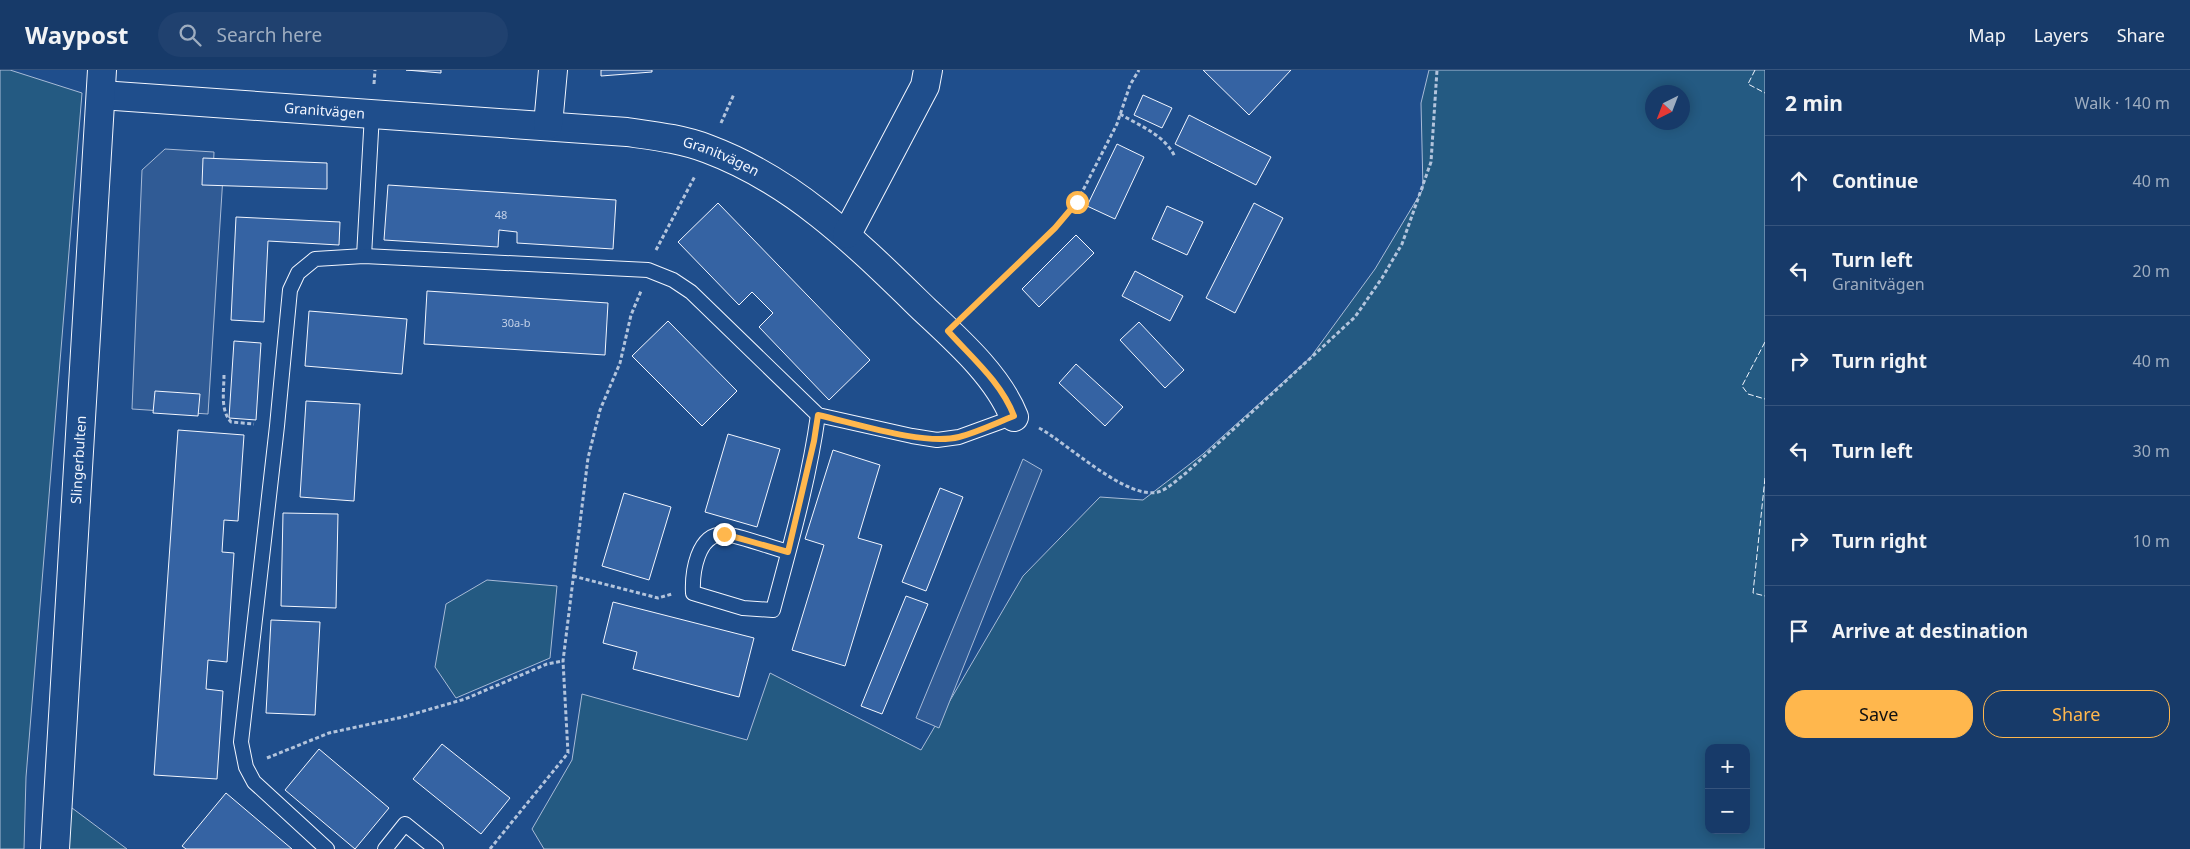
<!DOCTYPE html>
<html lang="en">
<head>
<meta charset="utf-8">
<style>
  :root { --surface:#173a69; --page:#20416f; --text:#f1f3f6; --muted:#9eadc0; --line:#36547d; --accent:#ffb74d }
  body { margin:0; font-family:"Noto Sans",sans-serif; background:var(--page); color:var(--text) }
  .controls { position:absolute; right:15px; bottom:15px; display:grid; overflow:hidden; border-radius:10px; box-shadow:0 2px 12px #0003 }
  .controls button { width:45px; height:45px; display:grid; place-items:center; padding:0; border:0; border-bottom:1px solid var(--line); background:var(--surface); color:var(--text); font:25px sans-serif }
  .compass { position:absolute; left:1645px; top:15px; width:45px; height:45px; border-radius:50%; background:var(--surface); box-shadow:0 2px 12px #0003; rotate:222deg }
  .stop { position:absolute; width:15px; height:15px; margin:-11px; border:4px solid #ffb74d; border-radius:50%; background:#fff }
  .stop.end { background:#ffb74d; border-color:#fff; box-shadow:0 1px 5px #0008 }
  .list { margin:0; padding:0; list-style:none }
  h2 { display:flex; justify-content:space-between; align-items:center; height:65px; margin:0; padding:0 20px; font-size:21px }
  h2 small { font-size:16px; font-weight:400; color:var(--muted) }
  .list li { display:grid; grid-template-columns:32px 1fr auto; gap:15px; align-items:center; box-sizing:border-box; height:90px; padding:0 20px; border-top:1px solid var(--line) }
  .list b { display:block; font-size:19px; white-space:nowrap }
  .list p { margin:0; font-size:16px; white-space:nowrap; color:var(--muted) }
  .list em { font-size:16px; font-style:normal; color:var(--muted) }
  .actions { display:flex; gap:10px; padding:15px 20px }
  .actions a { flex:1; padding:11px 0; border:1px solid var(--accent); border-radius:20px; text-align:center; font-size:18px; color:var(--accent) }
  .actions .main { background:var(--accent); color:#111 }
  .icon { flex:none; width:28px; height:28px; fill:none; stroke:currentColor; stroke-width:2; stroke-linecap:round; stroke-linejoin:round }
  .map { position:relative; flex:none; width:1765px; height:779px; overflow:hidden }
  header { display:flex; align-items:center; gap:30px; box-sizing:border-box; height:70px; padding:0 25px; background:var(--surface); border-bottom:1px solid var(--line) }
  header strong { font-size:24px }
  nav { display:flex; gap:28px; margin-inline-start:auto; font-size:18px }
  .search { width:350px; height:45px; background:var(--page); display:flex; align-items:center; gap:12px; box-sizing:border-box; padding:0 18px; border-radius:28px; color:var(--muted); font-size:19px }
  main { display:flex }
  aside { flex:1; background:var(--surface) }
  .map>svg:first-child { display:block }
</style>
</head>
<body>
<header>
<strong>Waypost</strong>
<div class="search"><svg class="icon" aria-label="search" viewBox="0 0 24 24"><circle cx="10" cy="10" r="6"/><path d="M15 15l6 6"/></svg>Search here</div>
<nav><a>Map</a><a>Layers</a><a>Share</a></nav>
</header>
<main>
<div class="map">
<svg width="1765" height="779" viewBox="0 0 1765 779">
  <rect width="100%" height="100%" fill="#1f4e8c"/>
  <!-- green -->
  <g fill="#245a82" stroke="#a8bbd7" fill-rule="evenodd">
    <polygon points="0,0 10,0 82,23 26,707 24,779 0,779"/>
    <path d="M1429 0H1765V779H544L532 759 572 690 582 624 747 670 770 603 921 680 1023 506 1100 427 1143 430 1203 384 1310 288 1375 199 1423 119 1421 33ZM1652 22H1682V52H1652ZM1709 678H1746V760H1709Z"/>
    <polygon points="487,510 557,516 550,588 456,628 435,597 446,534"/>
    <polygon points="64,732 127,779 56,779"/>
  </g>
  <!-- parking -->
  <g fill="#305b95" stroke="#a8bbd7">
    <polygon points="165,79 214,82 213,105 223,106 208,344 132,339 142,100"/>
    <polygon points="1023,389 1042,400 939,658 916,648"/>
  </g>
  <!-- building -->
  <g fill="#3563a3" stroke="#f2f6ff">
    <polygon points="406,0 441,0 441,3"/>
    <polygon points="601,0 652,0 652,2 601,6"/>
    <polygon points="1203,0 1291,0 1249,45"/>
    <polygon points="1143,25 1172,38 1162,58 1134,45"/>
    <polygon points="1189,45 1271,87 1256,115 1175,74"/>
    <polygon points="1117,74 1144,87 1115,149 1087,136"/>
    <polygon points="203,88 327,93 327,119 202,115"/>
    <polygon points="388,115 616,130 613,179 517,173 517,162 499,160 498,177 384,170"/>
    <polygon points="718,133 870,290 829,330 759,257 773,243 752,222 739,235 678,172"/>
    <polygon points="1254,133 1283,148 1235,243 1206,228"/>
    <polygon points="1167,136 1203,152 1187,185 1152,169"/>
    <polygon points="236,147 340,152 339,175 268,171 264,252 231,250"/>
    <polygon points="1076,165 1094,183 1039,237 1022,219"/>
    <polygon points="1135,201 1183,226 1170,251 1122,226"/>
    <polygon points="427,221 608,233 605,285 424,274"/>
    <polygon points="309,241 407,249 402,304 305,296"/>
    <polygon points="668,251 737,321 702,356 632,286"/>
    <polygon points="1139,252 1184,300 1165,318 1120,270"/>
    <polygon points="234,271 261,273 256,350 229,348"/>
    <polygon points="1076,294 1123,337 1105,356 1059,313"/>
    <polygon points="155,321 200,324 198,346 153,343"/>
    <polygon points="306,331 360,334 354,431 300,427"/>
    <polygon points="178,360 244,365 238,451 224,450 222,482 234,483 227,592 208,590 206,619 223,621 217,709 154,705"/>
    <polygon points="728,364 780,379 757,457 705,442"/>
    <polygon points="833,380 880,395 858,468 882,475 845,596 792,580 824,475 805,469"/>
    <polygon points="940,418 963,427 926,521 902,512"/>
    <polygon points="624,423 671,437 649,510 602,496"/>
    <polygon points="283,443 338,444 336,538 281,536"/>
    <polygon points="906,526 928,534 882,644 861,636"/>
    <polygon points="613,532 754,568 739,627 633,599 637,582 603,573"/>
    <polygon points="271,550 320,552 315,645 266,643"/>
    <polygon points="442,674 510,728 481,764 413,709"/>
    <polygon points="319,679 389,738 355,779 285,720"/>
    <polygon points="226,723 292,779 186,779 182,776"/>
  </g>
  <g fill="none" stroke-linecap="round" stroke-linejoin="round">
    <defs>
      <g id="lane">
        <polyline points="364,186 372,44"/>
        <path d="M788 482C773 478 738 465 724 464 697 464 692 503 693 523L743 538 773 540C790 476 809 411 818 345"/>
        <polyline points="327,779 254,712 246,697 241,672 277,356 290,220 298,203 315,189 364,186 648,200 673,210 691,222 818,345 912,366 937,370 959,367 1014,347"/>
        <polyline points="385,779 405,754 436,779"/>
      </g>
      <g id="street">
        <path id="s1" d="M101 25 627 62C655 66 682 69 708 79 796 112 859 176 925 240 957 270 998 306 1014 347"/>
        <polyline points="548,55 553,0"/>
        <polyline points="847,164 925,16 928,0"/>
        <path id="s2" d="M55 779 102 0"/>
      </g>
    </defs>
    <!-- lane casing -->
    <use href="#lane" stroke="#f2f6ff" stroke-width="16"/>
    <!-- street casing -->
    <use href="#street" stroke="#f2f6ff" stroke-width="30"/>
    <!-- path -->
    <g stroke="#b3c4dc" stroke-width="3" stroke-dasharray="4 2.5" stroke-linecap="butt">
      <polyline points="374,14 375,0"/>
      <path d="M1120 44C1140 56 1165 65 1175 87"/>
      <polyline points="721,53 734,24"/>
      <polyline points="656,180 695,106"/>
      <polyline points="968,242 1055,158 1077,132 1117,54 1130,15 1139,0"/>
      <path d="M224 305C224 321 220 340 231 352L254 354"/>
      <path d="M1039 358C1066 372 1130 434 1161 421 1170 417 1178 409 1186 403L1355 247 1382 208 1402 174 1431 92 1437 0"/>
      <polyline points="573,506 658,528 672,524"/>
      <polyline points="267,688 329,663 403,647 465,629 547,594 563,591"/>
      <polyline points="490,779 568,683 563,591 588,388 600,340 620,293 631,245 641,221"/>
    </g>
    <!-- lane -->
    <use href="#lane" stroke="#1f4e8c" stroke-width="14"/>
    <!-- street -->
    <use href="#street" stroke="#1f4e8c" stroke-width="28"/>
    <!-- fence -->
    <g stroke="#f2f6ff" stroke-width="1" stroke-dasharray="6 2.5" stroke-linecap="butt">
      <polyline points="1755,0 1748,14 1765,23"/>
      <polyline points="1765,272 1742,316 1748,324 1765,329"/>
      <polyline points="1765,408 1753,523 1765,526"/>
    </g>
  </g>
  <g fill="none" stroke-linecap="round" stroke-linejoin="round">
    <!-- route -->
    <path stroke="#ffb74d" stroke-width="6" d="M724 464 788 482 814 371 818 345C854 353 924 376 959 367 978 362 996 353 1014 346 1001 312 972 288 948 261L1055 158 1077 132"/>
  </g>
  <g text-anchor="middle" stroke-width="4" stroke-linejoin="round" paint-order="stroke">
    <!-- number labels -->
    <g font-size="11" fill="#c3d1e8">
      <text x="501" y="149">48</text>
      <text x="516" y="257">30a-b</text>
    </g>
    <!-- street labels -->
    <g font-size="14" fill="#f2f6ff" stroke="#1f4e8c">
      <text dy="5" stroke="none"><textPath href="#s1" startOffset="224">Granitvägen</textPath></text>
      <text dy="5" stroke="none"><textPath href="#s1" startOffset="625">Granitvägen</textPath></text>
      <text dy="5" stroke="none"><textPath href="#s2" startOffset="390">Slingerbulten</textPath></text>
    </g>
  </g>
</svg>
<div class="controls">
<button>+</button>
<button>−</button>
</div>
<svg class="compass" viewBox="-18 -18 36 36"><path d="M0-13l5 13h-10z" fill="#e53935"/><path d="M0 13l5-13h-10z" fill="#9eadc0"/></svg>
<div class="stop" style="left:1077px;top:132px"></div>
<div class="stop end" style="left:724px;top:464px"></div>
</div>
<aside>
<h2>2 min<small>Walk · 140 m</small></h2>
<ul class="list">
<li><svg class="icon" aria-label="ahead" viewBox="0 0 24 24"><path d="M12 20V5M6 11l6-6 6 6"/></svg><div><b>Continue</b></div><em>40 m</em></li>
<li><svg class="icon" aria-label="left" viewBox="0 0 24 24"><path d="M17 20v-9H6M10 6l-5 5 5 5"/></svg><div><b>Turn left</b><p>Granitvägen</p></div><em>20 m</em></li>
<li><svg class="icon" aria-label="right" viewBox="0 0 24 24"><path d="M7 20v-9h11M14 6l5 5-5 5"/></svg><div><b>Turn right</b></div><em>40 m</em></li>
<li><svg class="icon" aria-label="left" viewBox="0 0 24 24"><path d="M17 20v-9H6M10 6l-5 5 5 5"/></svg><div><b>Turn left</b></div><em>30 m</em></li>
<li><svg class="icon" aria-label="right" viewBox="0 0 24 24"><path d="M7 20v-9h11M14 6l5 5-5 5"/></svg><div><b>Turn right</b></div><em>10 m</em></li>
<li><svg class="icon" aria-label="arrive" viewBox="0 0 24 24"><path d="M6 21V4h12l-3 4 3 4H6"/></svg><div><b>Arrive at destination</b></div></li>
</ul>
<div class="actions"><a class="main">Save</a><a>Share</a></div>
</aside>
</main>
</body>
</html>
